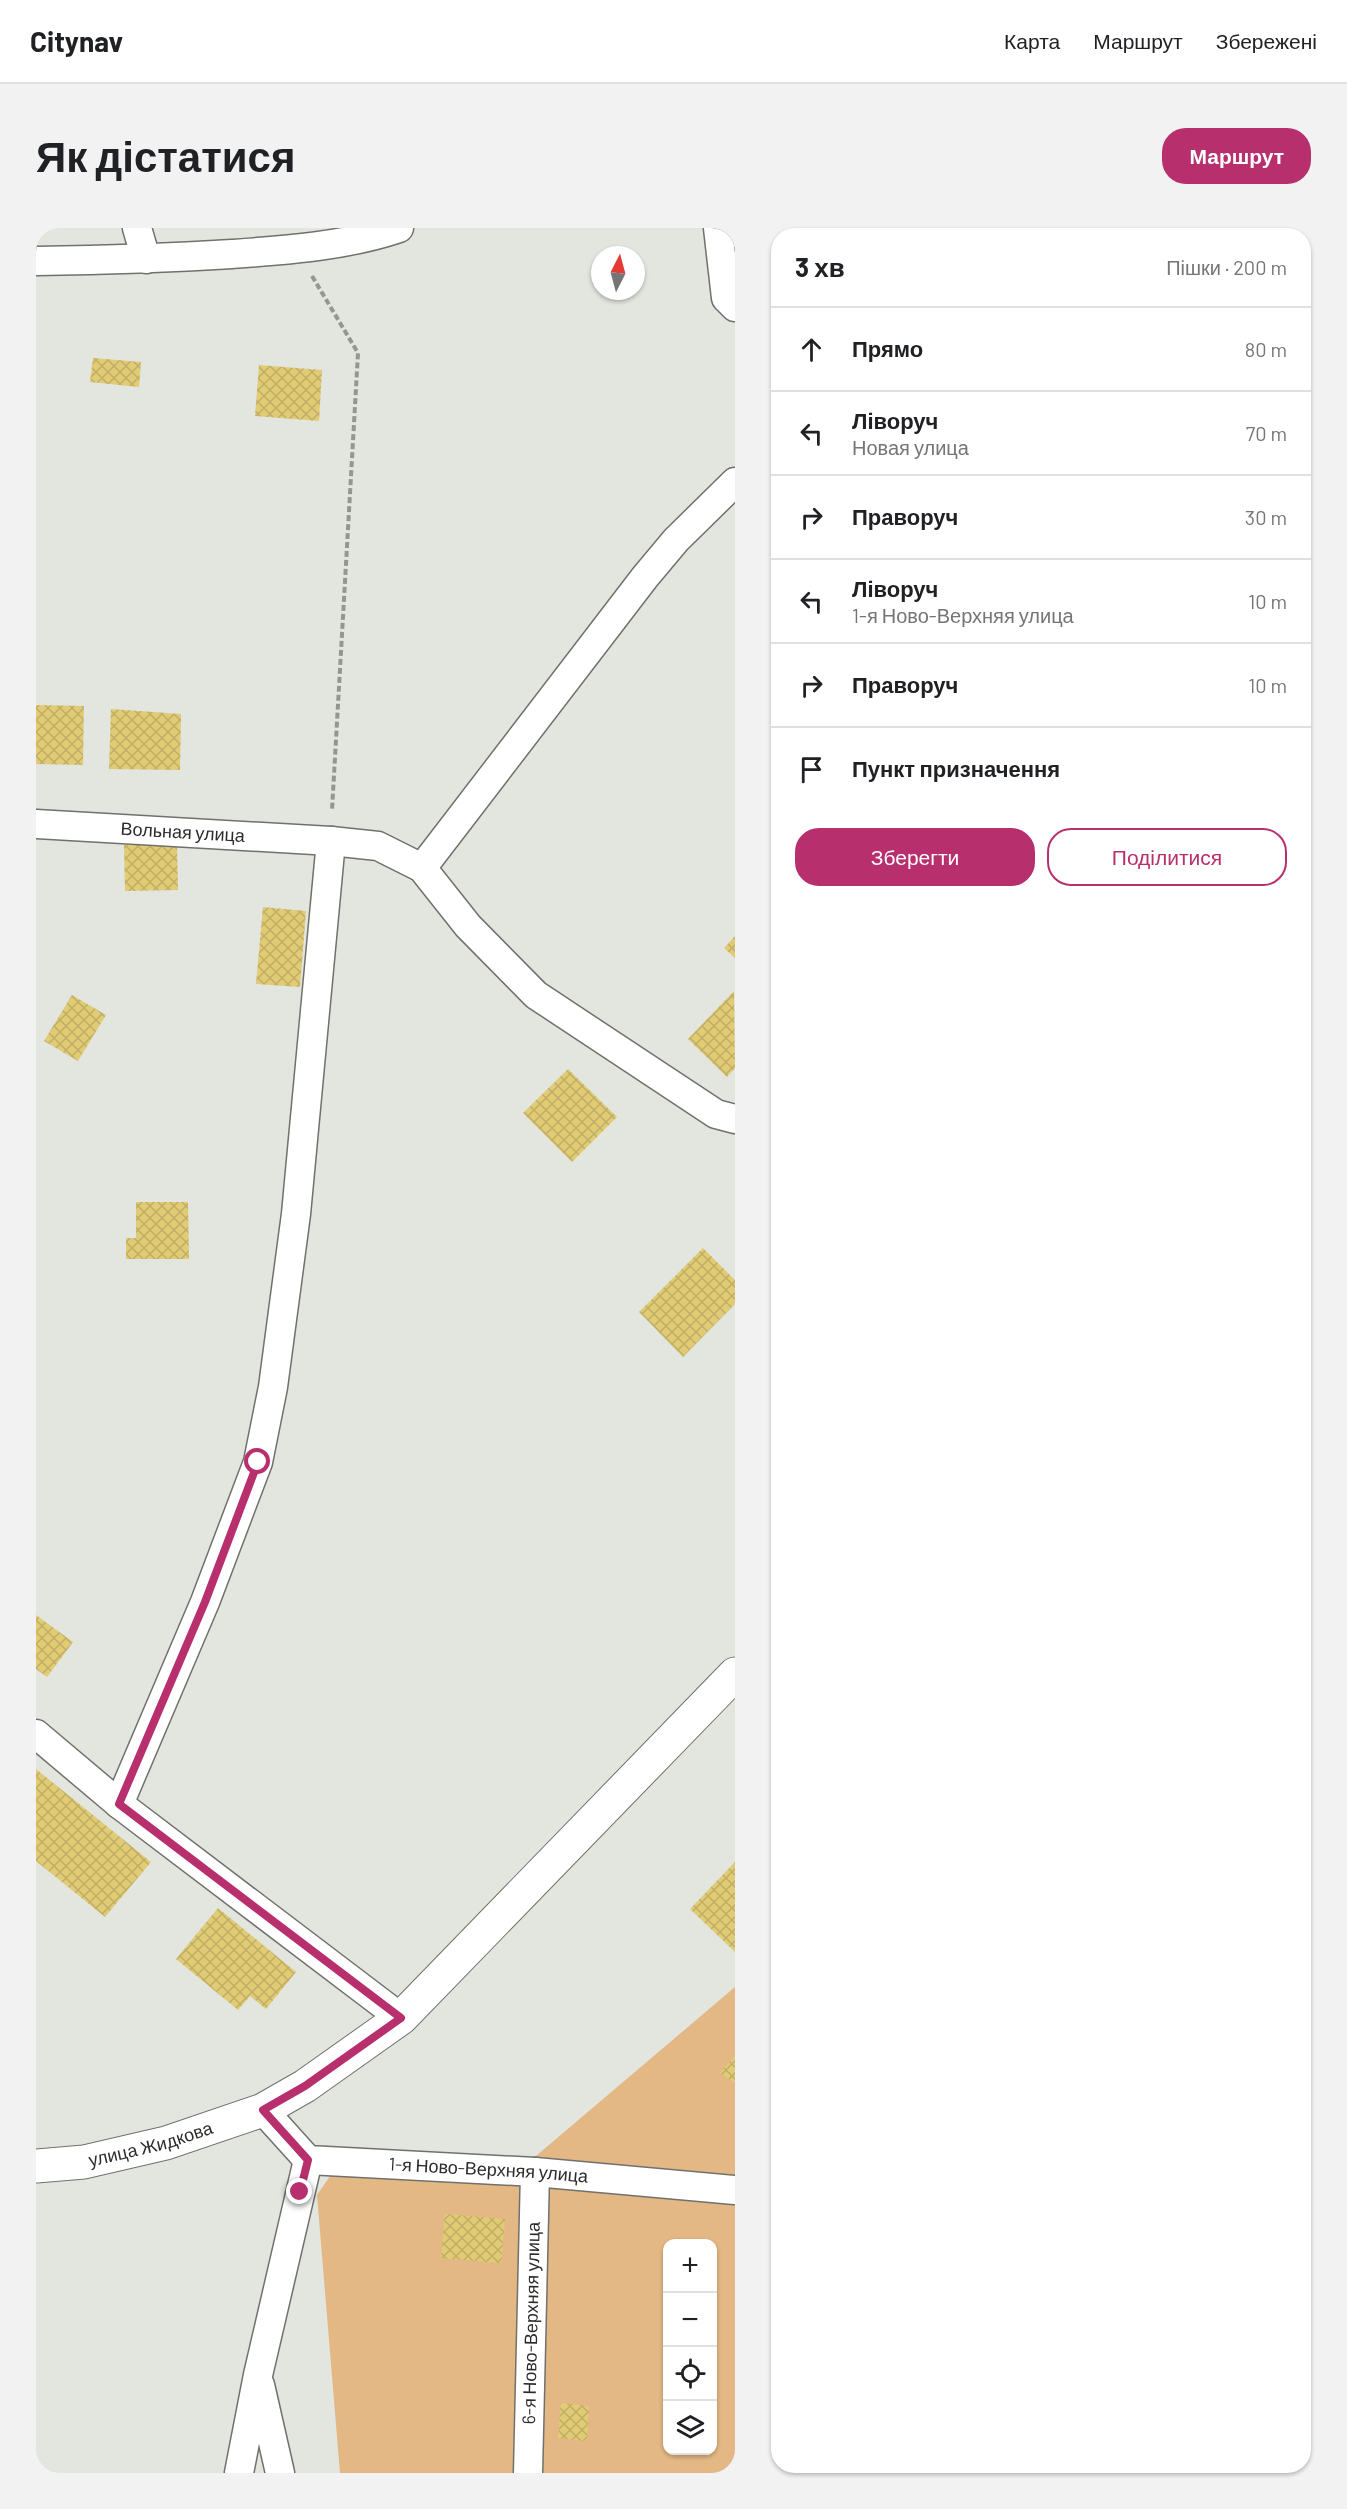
<!DOCTYPE html>
<html lang="uk">
<head>
<meta charset="utf-8">
<style>
  :root { --surface:#fff; --page:#f2f2f2; --text:#202124; --muted:#757577; --line:#e0e0e0; --accent:#b82f6d }
  body { margin:0; font-family:Barlow,sans-serif; background:var(--page); color:var(--text) }
  .controls { position:absolute; right:18px; bottom:18px; display:grid; overflow:hidden; border-radius:12px; box-shadow:0 2px 4px #0004 }
  .controls button { width:54px; height:54px; display:grid; place-items:center; padding:0; border:0; border-bottom:2px solid var(--line); background:var(--surface); color:var(--text); font:30px sans-serif }
  .compass { position:absolute; left:555px; top:18px; width:54px; height:54px; border-radius:50%; background:var(--surface); box-shadow:0 2px 4px #0004; rotate:6deg }
  .stop { position:absolute; width:18px; height:18px; margin:-14px; border:4px solid #b82f6d; border-radius:50%; background:#fff }
  .stop.end { background:#b82f6d; border-color:#fff; box-shadow:0 2px 6px #0008 }
  .list { margin:0; padding:0; list-style:none }
  h2 { display:flex; justify-content:space-between; align-items:center; height:78px; margin:0; padding:0 24px; font-size:26px }
  h2 small { font-size:20px; font-weight:400; color:var(--muted) }
  .list li { display:grid; grid-template-columns:39px 1fr auto; gap:18px; align-items:center; box-sizing:border-box; height:84px; padding:0 24px; border-top:2px solid var(--line) }
  .list b { display:block; font-size:22px; white-space:nowrap }
  .list p { margin:0; font-size:20px; white-space:nowrap; color:var(--muted) }
  .list em { font-size:20px; font-style:normal; color:var(--muted) }
  .actions { display:flex; gap:12px; padding:18px 24px }
  .actions a { flex:1; padding:14px 0; border:2px solid var(--accent); border-radius:24px; text-align:center; font-size:21px; color:var(--accent) }
  .actions .main { background:var(--accent); color:#fff }
  .icon { flex:none; width:33px; height:33px; fill:none; stroke:currentColor; stroke-width:2; stroke-linecap:round; stroke-linejoin:round }
  .map { position:relative; flex:none; width:699px; height:2245px; overflow:hidden; border-radius:24px }
  header { display:flex; align-items:center; gap:36px; box-sizing:border-box; height:84px; padding:0 30px; background:var(--surface); border-bottom:2px solid var(--line) }
  header strong { font-size:28px }
  nav { display:flex; gap:33px; margin-inline-start:auto; font-size:21px }
  .intro { display:flex; align-items:center; justify-content:space-between; box-sizing:border-box; height:144px; padding:0 36px }
  h1 { margin:0; font-size:42px }
  .button { padding:15px 27px; border-radius:24px; background:var(--accent); color:#fff; font-size:21px; font-weight:700 }
  main { display:flex; gap:36px; padding:0 36px }
  aside { flex:1; background:var(--surface); border-radius:24px; box-shadow:0 2px 4px #0004 }
  .map>svg:first-child { display:block }
</style>
</head>
<body>
<header>
<strong>Citynav</strong>
<nav><a>Карта</a><a>Маршрут</a><a>Збережені</a></nav>
</header>
<div class="intro"><h1>Як дістатися</h1><a class="button">Маршрут</a></div>
<main>
<div class="map">
<svg width="699" height="2245" viewBox="0 0 699 2245">
  <defs>
    <pattern id="building-cross-hatch" width="8" height="8" patternUnits="userSpaceOnUse" patternTransform="scale(1.5)"><rect width="8" height="8" fill="#e1cb75"/><path d="M0 0l8 8M0 8l8-8" fill="none" stroke="#c1ae65"/></pattern>
  </defs>
  <rect width="100%" height="100%" fill="#e3e5df"/>
  <!-- garden -->
  <path fill="#e3b884" fill-rule="evenodd" d="M699 1759V2245H304L281 1967 305 1932 487 1939ZM632 2016H676V2222H632Z"/>
  <!-- building -->
  <g fill="url(#building-cross-hatch)">
    <polygon points="57,130 105,134 103,159 54,154"/>
    <polygon points="223,137 286,142 283,193 219,188"/>
    <polygon points="0,477 48,478 47,537 0,536"/>
    <polygon points="75,481 145,486 144,542 73,541"/>
    <polygon points="141,616 142,662 89,663 88,617"/>
    <polygon points="227,679 270,683 264,759 220,756"/>
    <polygon points="699,708 699,730 688,720"/>
    <polygon points="698,763 699,840 691,849 652,811"/>
    <polygon points="36,767 70,787 42,833 8,813"/>
    <polygon points="532,841 581,889 536,934 487,885"/>
    <polygon points="100,974 152,974 153,1031 90,1031 90,1010 100,1010"/>
    <polygon points="667,1020 699,1052 699,1076 647,1129 603,1084"/>
    <polygon points="0,1387 37,1414 11,1449 0,1441"/>
    <polygon points="0,1541 115,1634 69,1689 0,1633"/>
    <polygon points="699,1634 699,1724 654,1681"/>
    <polygon points="182,1680 260,1744 230,1781 214,1768 202,1782 140,1731"/>
    <polygon points="699,1828 699,1855 684,1845"/>
    <polygon points="409,1986 469,1991 465,2035 405,2030"/>
    <polygon points="525,2175 553,2178 551,2213 522,2210"/>
  </g>
  <g fill="none" stroke-linecap="round" stroke-linejoin="round">
    <defs>
      <g id="minor">
        <polyline points="101,0 110,31"/>
        <polyline points="682,0 690,70 699,79"/>
        <path d="M0 33C66 32 131 30 196 26 252 22 310 18 363 0"/>
        <path id="s1" d="M0 596 295 613 342 618 386 640 432 698 500 767 680 886 699 891"/>
        <polyline points="386,640 609,349 640,312 699,254"/>
        <polyline points="0,1506 83,1576 365,1790"/>
        <polyline points="83,1576 169,1374 222,1234 237,1159 260,986 295,613"/>
        <path id="s2" d="M227 1882 272 1932 499 1944 699 1962"/>
        <polyline points="224,2157 244,2245"/>
        <polyline points="203,2245 222,2147 272,1932"/>
        <path id="s3" d="M492 2245 499 1944"/>
      </g>
      <g id="secondary">
        <path id="s4" d="M0 1938 48 1934 130 1915 227 1882 269 1858 365 1790 699 1446"/>
      </g>
    </defs>
    <!-- minor casing -->
    <use href="#minor" stroke="#70716c" stroke-width="31"/>
    <!-- secondary casing -->
    <use href="#secondary" stroke="#70716c" stroke-width="35"/>
    <!-- path -->
    <polyline stroke="#959692" stroke-width="4" stroke-dasharray="6 3" stroke-linecap="butt" points="276,48 322,125 296,582"/>
    <!-- minor -->
    <use href="#minor" stroke="#fff" stroke-width="28"/>
    <!-- secondary -->
    <use href="#secondary" stroke="#fff" stroke-width="33"/>
  </g>
  <g fill="none" stroke-linecap="round" stroke-linejoin="round">
    <!-- route -->
    <polyline stroke="#b82f6d" stroke-width="8" points="222,1234 169,1374 83,1576 365,1790 269,1858 227,1882 272,1932 264,1964"/>
  </g>
  <g text-anchor="middle" stroke-width="4.5" stroke-linejoin="round" paint-order="stroke">
    <!-- street labels -->
    <g font-size="18" fill="#2b2b29" stroke="#e3e5df">
      <text dy="6" stroke="none"><textPath href="#s1" startOffset="147">Вольная улица</textPath></text>
      <text dy="6" stroke="none"><textPath href="#s4" startOffset="117">улица Жидкова</textPath></text>
      <text dy="6" stroke="none"><textPath href="#s2" startOffset="248">1-я Ново-Верхняя улица</textPath></text>
      <text dy="6" stroke="none"><textPath href="#s3" startOffset="150">6-я Ново-Верхняя улица</textPath></text>
    </g>
  </g>
</svg>
<div class="controls">
<button>+</button>
<button>−</button>
<button><svg class="icon" aria-label="locate" viewBox="0 0 24 24"><circle cx="12" cy="12" r="6"/><path d="M12 2v4M12 18v4M2 12h4M18 12h4"/></svg></button>
<button><svg class="icon" aria-label="layers" viewBox="0 0 24 24"><path d="M12 4l9 5-9 5-9-5zM3 14l9 5 9-5"/></svg></button>
</div>
<svg class="compass" viewBox="-18 -18 36 36"><path d="M0-13l5 13h-10z" fill="#e53935"/><path d="M0 13l5-13h-10z" fill="#757577"/></svg>
<div class="stop" style="left:222px;top:1234px"></div>
<div class="stop end" style="left:264px;top:1964px"></div>
</div>
<aside>
<h2>3 хв<small>Пішки · 200 m</small></h2>
<ul class="list">
<li><svg class="icon" aria-label="ahead" viewBox="0 0 24 24"><path d="M12 20V5M6 11l6-6 6 6"/></svg><div><b>Прямо</b></div><em>80 m</em></li>
<li><svg class="icon" aria-label="left" viewBox="0 0 24 24"><path d="M17 20v-9H6M10 6l-5 5 5 5"/></svg><div><b>Ліворуч</b><p>Новая улица</p></div><em>70 m</em></li>
<li><svg class="icon" aria-label="right" viewBox="0 0 24 24"><path d="M7 20v-9h11M14 6l5 5-5 5"/></svg><div><b>Праворуч</b></div><em>30 m</em></li>
<li><svg class="icon" aria-label="left" viewBox="0 0 24 24"><path d="M17 20v-9H6M10 6l-5 5 5 5"/></svg><div><b>Ліворуч</b><p>1-я Ново-Верхняя улица</p></div><em>10 m</em></li>
<li><svg class="icon" aria-label="right" viewBox="0 0 24 24"><path d="M7 20v-9h11M14 6l5 5-5 5"/></svg><div><b>Праворуч</b></div><em>10 m</em></li>
<li><svg class="icon" aria-label="arrive" viewBox="0 0 24 24"><path d="M6 21V4h12l-3 4 3 4H6"/></svg><div><b>Пункт призначення</b></div></li>
</ul>
<div class="actions"><a class="main">Зберегти</a><a>Поділитися</a></div>
</aside>
</main>
</body>
</html>
